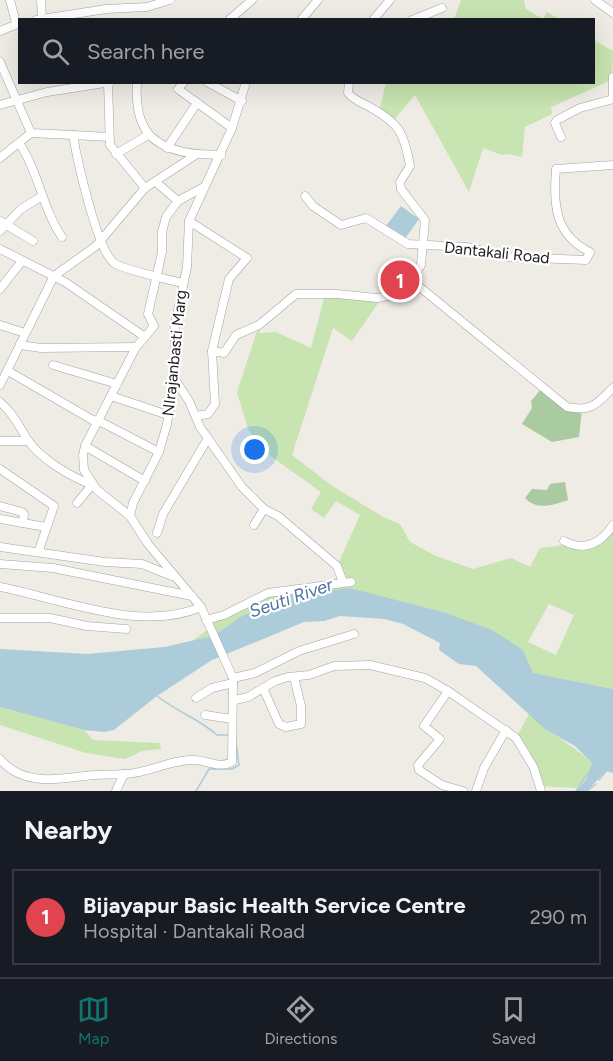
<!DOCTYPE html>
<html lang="en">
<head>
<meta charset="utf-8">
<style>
  :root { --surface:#171b24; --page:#242831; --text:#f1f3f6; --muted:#9ea1a6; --line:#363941; --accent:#0f766e }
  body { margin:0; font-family:Figtree,sans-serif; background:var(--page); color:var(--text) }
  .you { position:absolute; left:255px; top:450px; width:21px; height:21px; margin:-15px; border:4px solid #fff; border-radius:50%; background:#1a73e8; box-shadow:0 0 0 9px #1a73e833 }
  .badge { display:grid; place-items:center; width:39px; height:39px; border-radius:50%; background:var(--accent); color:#fff; font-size:20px; font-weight:700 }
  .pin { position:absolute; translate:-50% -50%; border:3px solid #fff; box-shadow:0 2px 6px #0006 }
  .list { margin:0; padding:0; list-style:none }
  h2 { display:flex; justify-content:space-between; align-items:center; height:78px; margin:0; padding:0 24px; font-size:26px }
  h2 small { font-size:20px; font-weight:400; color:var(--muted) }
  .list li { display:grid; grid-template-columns:39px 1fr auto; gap:18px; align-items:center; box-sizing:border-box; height:96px; margin:0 12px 12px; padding:0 12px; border:2px solid var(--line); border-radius:0px }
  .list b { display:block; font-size:22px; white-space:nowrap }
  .list p { margin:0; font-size:20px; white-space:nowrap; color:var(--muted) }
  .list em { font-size:20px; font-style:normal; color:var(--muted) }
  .icon { flex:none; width:33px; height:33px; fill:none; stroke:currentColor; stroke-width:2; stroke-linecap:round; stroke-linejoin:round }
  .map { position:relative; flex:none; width:613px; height:791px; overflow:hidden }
  .search { position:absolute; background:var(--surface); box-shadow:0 6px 24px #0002; left:18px; right:18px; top:18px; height:66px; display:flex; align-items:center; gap:15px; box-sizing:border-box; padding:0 21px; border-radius:0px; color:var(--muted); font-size:22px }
  .sheet { height:186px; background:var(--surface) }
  nav { display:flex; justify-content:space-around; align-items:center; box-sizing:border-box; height:84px; border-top:2px solid var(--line); background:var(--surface); font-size:16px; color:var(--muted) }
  nav a { display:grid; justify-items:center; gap:3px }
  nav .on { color:var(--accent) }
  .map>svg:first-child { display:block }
</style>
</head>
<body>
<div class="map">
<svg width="613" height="791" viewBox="0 0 613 791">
  <rect width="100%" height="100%" fill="#efece6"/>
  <!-- grass -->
  <g fill="#c8e4b1" fill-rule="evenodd">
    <polygon points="461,0 524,0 526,9 543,19 547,12 559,19 454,19"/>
    <polygon points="594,40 613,51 612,80 551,107 552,114 525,127 522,157 508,154 502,155 483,148 469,192 415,95 392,122 379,112 386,83 594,82"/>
    <path d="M325 294 377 298 379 302 352 341 333 328 292 455 331 485 383 517 400 524 410 542 436 556 473 569 511 558 530 567 540 548 564 545 580 547 613 531V689L532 673 523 650 394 601 349 588 292 595 242 616 213 636 192 641 210 628 206 620 255 598 342 582 337 566 360 515 336 501 324 518 311 509 321 492 265 452 248 429 237 392 259 325 260 333 276 332 311 348ZM549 604 574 615 556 655 528 642Z"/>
    <polygon points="0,707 84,730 93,740 160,743 161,749 142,751 125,759 86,753 0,725"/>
    <path d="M529 714C548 733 572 744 592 763L586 780 576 788 539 786 516 738Z"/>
  </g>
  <!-- forest -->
  <g fill="#aaca9f">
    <polygon points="543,387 567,407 582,410 579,437 552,442 522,424 532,408 531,401"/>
    <path d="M565 482 568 500C553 505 537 511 525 498L532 489 547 490 550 484Z"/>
  </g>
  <!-- water -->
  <g fill="#abccd8">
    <polygon points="401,206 419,219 404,240 386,226"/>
    <polygon points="349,588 443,612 492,630 523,650 533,673 613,689 613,773 606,771 587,791 576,791 586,780 592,763 575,746 545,729 476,666 459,664 439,650 440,643 403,624 384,619 340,616 324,621 304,622 212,660 157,696 114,730 104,732 84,730 0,707 0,649 88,654 164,647 213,636 242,616 292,595"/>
  </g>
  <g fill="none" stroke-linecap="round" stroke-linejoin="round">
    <!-- stream -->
    <g stroke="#abccd8" stroke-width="1.5">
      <path d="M157 696C176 711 199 719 217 735H230"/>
      <polyline points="599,780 607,770"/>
      <polyline points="196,791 209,769 232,769 239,765 235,735"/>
      <polyline points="576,791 588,773"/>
      <polyline points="587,791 596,784"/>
    </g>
    <defs>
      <g id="minor">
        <polyline points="10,0 16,23"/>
        <polyline points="41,0 42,18"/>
        <polyline points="595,0 613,13"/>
        <polyline points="36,20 106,9 147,7 170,0"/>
        <polyline points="229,20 252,0"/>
        <polyline points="301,20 318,0"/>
        <polyline points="373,20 390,0"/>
        <polyline points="412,20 442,8"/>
        <polyline points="0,31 20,23"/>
        <polyline points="0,62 31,133 73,135"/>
        <polyline points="613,77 613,99"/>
        <path d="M137 82C134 129 151 149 197 154"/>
        <polyline points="184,82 178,89 232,128"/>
        <polyline points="207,82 242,101"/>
        <path d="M349 82 348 93C354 100 360 102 368 106 399 123 404 132 410 166L400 182 401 189 425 220 421 265 411 280 567 407C592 412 596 404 613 388"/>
        <polyline points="108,83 110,145 145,188"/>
        <polyline points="0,105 47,92 111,82"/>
        <path d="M109 137 73 135C77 159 97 250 114 263 123 270 168 279 182 283"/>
        <polyline points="561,137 555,123 557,120 580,108 613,99"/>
        <path d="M19 143C39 172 42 208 62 237"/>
        <polyline points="167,148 197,103"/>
        <polyline points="116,154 148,135"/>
        <polyline points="0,158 31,133"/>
        <polyline points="157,183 178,201 202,188"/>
        <path d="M305 196 313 206 341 225 366 218 408 244 466 247 509 257 586 260 590 252C555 235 553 205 556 169L613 165"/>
        <polyline points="0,221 33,241"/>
        <polyline points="189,221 247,258 229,279 212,351"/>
        <polyline points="0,231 21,209 42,196"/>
        <path d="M0 249 65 282 145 337 136 347 85 446 83 455 84 470 97 490 130 516 148 544 201 607 233 678 232 762C219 769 207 760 194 760 170 759 148 774 124 774L116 791"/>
        <polyline points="0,289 22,261"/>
        <polyline points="0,325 25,333"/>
        <polyline points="145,337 154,326 148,314 162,252 162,232 166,217 178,201"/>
        <polyline points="20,345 41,348 136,347"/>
        <polyline points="53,365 117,384"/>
        <polyline points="8,371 96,422"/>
        <polyline points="174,378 189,401 200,427 242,487 264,509 278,516 337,566 343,582"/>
        <polyline points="0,385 54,276 96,246 145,188 197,154 221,155"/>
        <polyline points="111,396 168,415"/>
        <path d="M0 402C13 413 19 426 27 439 41 460 70 476 92 485L77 503"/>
        <polyline points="196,416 208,414 215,404 212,351 224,353 236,335 259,325 296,294 337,294 377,298 401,294 411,280"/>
        <polyline points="97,420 159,452"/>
        <polyline points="0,441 28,441"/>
        <polyline points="85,446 145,481"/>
        <polyline points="0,469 54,506 39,550"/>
        <polyline points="0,506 22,512 24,514 23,523 46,527"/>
        <polyline points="130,516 133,503 159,452 167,424 174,378 175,324 187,267 189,221 232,128 246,82"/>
        <polyline points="0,519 23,523"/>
        <polyline points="254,525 264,509"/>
        <polyline points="157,533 163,514 208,438"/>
        <path d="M564 541C585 552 601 543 613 525"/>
        <polyline points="0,547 105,562 142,564 172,576"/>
        <polyline points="0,564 53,568 192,596"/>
        <path d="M0 587C62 599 140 633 201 607"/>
        <polyline points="0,618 50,618 87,626 126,629"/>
        <polyline points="206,620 224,615 268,593 351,582"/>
        <polyline points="233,678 255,673 299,651 354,634"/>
        <polyline points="263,688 279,724 286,727 301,724 301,706 294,677"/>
        <polyline points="448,691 424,726 440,739 418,765 419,770 442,785 463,791"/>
        <polyline points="196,698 212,688 233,683"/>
        <polyline points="235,700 248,697 275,681 288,677 309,675 334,666 370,665 425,678 448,691 516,738 534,768 541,791"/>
        <polyline points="205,715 232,719"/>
        <path d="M0 759C21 785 56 780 85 776 98 774 111 775 124 774"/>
        <polyline points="476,791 484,768 506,730"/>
      </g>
    </defs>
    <!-- minor casing -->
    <use href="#minor" stroke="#a3a3a3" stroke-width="9"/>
    <!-- minor -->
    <use href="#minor" stroke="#fff" stroke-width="8"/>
  </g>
  <g text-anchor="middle" stroke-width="4.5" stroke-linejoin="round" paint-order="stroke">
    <!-- street labels -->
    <g font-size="16" fill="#1f1f1f" stroke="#fff">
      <text transform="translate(497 252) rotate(6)" y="6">Dantakali Road</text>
      <text transform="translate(174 353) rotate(-84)" y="6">NIrajanbasti Marg</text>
    </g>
    <!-- water labels -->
    <g font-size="18" font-style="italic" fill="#51759f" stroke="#fff">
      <text transform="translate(291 598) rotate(-19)" y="6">Seuti River</text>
    </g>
  </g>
</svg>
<div class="you"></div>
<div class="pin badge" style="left:400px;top:280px;background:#e0444e">1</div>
<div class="search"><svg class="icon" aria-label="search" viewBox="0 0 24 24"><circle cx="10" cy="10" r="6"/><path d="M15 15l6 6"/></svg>Search here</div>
</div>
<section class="sheet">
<h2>Nearby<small></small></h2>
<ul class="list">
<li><span class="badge" style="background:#e0444e">1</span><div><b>Bijayapur Basic Health Service Centre</b><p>Hospital · Dantakali Road</p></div><em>290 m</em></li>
</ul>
</section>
<nav>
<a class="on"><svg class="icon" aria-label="map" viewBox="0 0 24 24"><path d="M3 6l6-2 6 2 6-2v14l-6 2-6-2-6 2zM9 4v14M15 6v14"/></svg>Map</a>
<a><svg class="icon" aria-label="directions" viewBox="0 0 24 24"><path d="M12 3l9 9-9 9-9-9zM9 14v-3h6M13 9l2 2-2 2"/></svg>Directions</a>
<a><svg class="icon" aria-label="saved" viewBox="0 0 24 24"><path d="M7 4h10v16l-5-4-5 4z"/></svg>Saved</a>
</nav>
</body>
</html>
